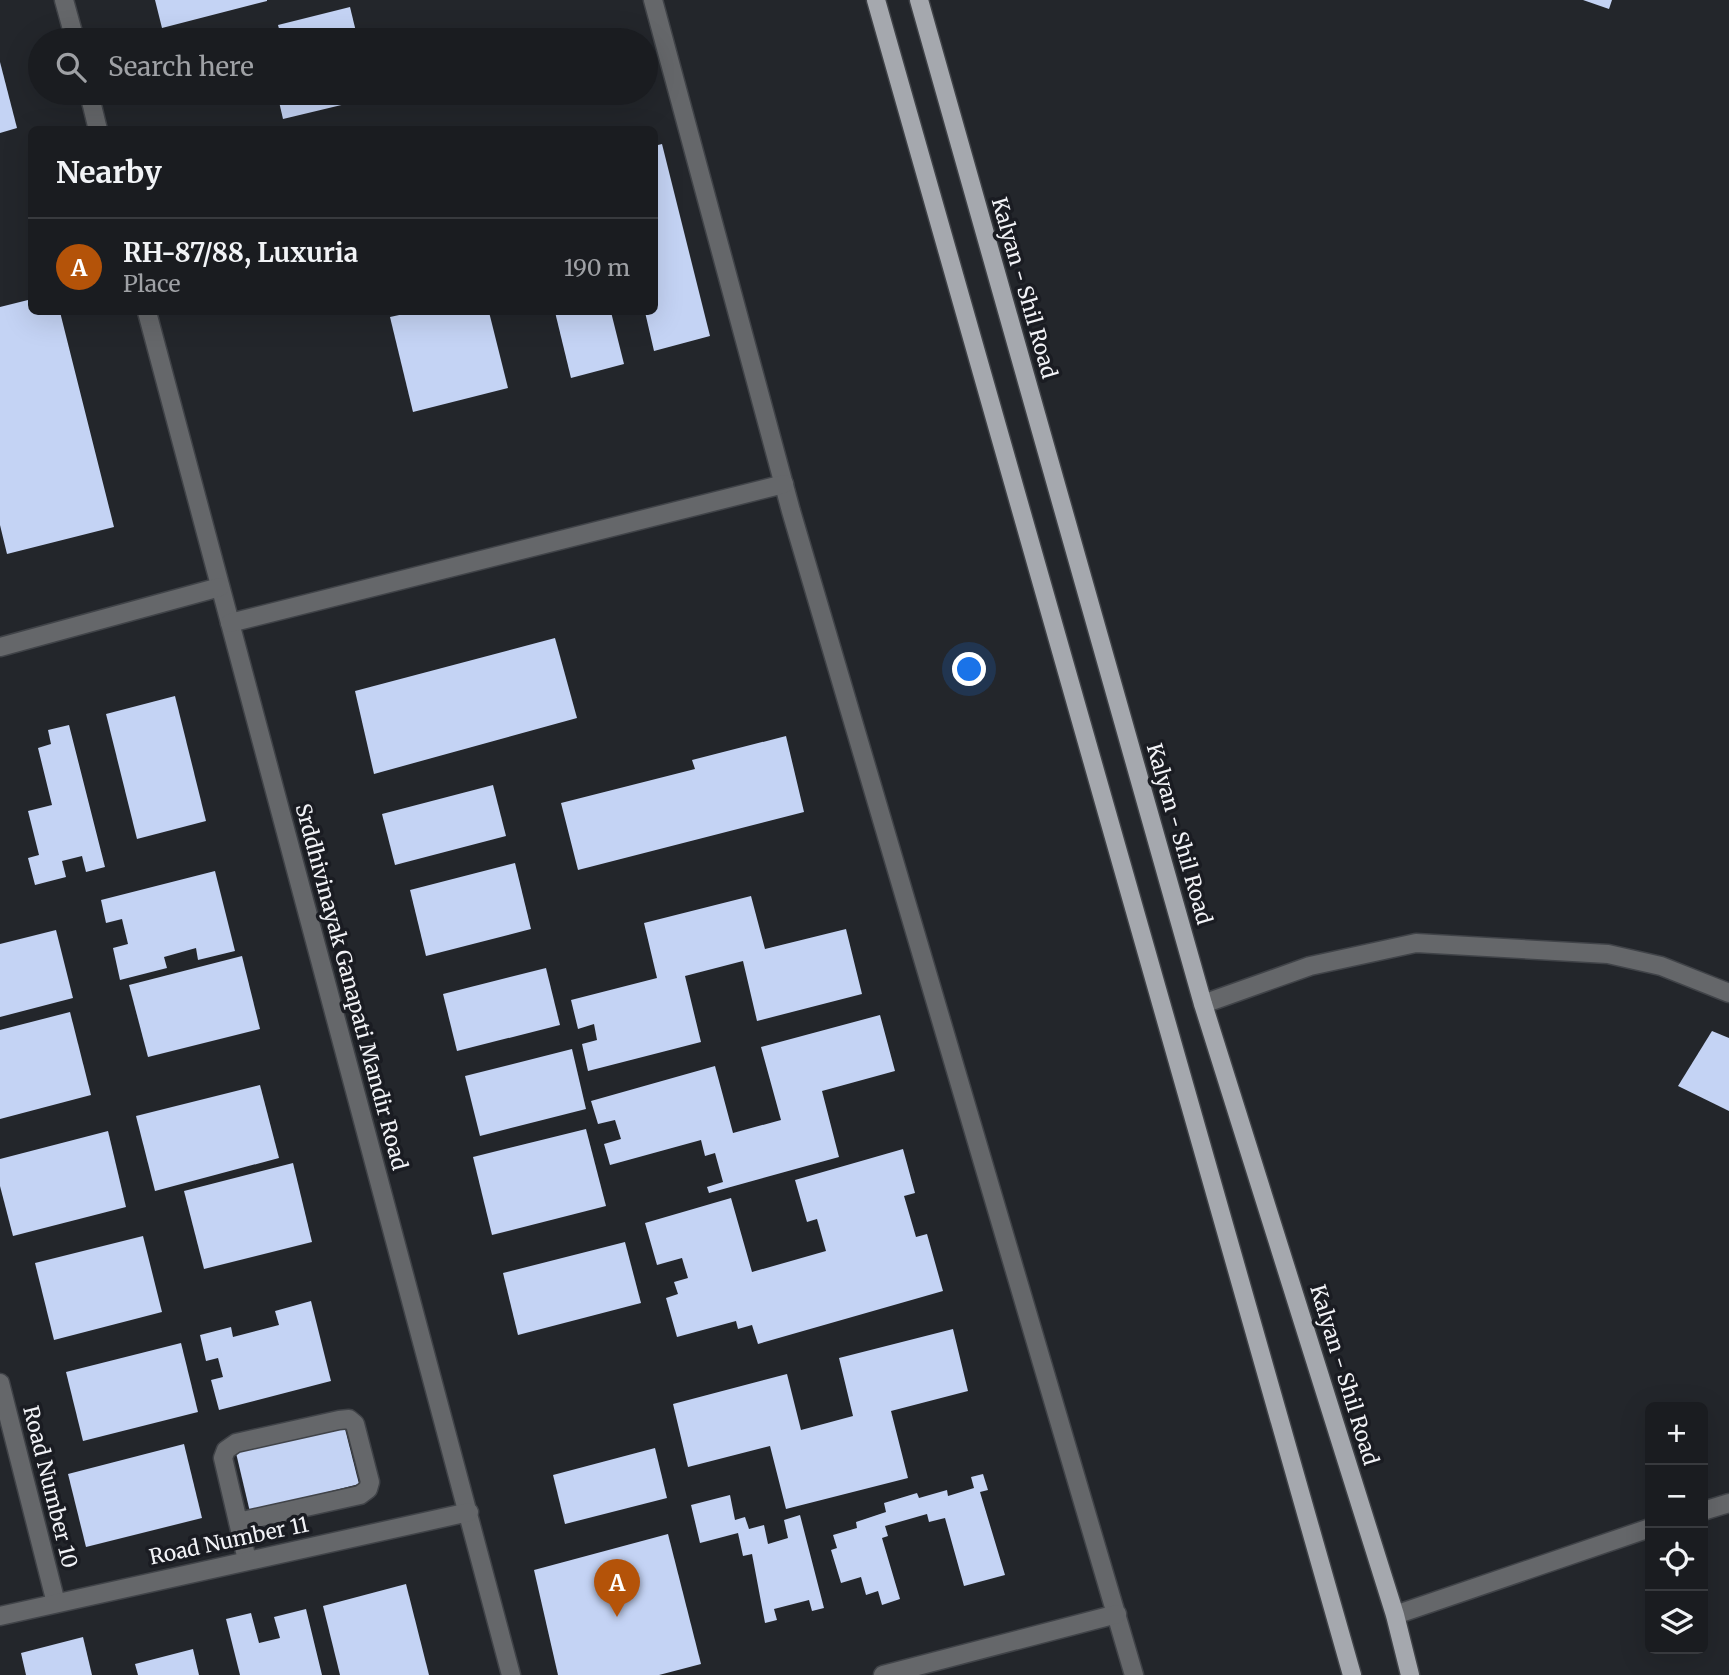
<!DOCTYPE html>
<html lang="en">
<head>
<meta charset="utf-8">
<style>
  :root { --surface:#1a1c20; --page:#232529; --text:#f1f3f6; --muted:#9fa1a5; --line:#383a3e; --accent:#b45309 }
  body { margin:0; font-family:Merriweather,serif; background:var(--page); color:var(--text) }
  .controls { position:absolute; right:21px; bottom:21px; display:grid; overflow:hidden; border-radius:10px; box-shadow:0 7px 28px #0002 }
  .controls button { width:63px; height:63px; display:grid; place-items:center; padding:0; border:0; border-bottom:2px solid var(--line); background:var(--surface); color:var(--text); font:35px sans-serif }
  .you { position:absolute; left:970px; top:670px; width:24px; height:24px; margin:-18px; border:5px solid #fff; border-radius:50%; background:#1a73e8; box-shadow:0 0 0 10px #1a73e833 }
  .badge { display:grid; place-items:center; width:46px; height:46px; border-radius:50%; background:var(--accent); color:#fff; font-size:23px; font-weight:700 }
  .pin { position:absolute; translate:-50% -58px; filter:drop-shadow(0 2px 4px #0008) }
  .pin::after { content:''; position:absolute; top:37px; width:24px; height:21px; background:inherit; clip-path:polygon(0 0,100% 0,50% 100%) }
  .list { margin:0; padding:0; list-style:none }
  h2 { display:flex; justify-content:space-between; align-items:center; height:91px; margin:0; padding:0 28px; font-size:30px }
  h2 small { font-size:23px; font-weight:400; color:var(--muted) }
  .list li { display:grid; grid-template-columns:46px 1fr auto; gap:21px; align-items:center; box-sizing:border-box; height:98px; padding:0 28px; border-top:2px solid var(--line) }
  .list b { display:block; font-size:26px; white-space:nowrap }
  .list p { margin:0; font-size:23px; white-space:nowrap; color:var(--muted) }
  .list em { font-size:23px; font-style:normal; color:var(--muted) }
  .icon { flex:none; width:38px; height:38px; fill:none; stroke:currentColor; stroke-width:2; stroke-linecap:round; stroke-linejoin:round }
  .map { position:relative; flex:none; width:1729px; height:1675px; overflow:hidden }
  .search { position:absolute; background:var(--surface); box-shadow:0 7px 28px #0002; left:28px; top:28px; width:630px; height:77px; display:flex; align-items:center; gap:18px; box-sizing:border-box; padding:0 24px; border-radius:38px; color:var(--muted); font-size:26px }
  .panel { position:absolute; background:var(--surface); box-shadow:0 7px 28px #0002; left:28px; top:126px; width:630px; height:189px; border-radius:10px }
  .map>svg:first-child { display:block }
</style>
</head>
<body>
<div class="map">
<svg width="1729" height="1675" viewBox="0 0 1729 1675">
  <rect width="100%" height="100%" fill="#23262b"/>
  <!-- building -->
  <g fill="#c4d3f4">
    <polygon points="155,0 267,0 267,1 162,28"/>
    <polygon points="1583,0 1612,0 1609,9"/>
    <polygon points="350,7 358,40 282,40 278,25"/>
    <polygon points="0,62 17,128 0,133"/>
    <polygon points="277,93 352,93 354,102 283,119"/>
    <polygon points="662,144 710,336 654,351 645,312 654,312 654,146"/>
    <polygon points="32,299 32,312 60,312 114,527 7,554 0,525 0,307"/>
    <polygon points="413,312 489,312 508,388 413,412 390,317"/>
    <polygon points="555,312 611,312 624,364 571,378"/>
    <polygon points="555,638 577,718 374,774 355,691"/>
    <polygon points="175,696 206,821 137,839 106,714"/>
    <polygon points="69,725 105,867 86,872 82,856 62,861 66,877 35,885 28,858 39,855 28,811 52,805 38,748 51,744 48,730"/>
    <polygon points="786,736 804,812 578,870 561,803 695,769 692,760"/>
    <polygon points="493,785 506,836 395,865 382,814"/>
    <polygon points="515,863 531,929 426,956 410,890"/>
    <polygon points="215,871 235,951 198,960 196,948 164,957 167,968 120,980 113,948 128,944 122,919 106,923 101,900"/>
    <polygon points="751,896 765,949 846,929 862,994 757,1021 743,961 685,976 701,1042 588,1071 582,1044 597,1040 594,1024 578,1029 571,1000 657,978 644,923"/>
    <polygon points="56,930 73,998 0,1017 0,944"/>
    <polygon points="242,956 260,1029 148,1057 129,985"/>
    <polygon points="546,968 560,1025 457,1051 443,994"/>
    <polygon points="70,1012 91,1095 0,1119 0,1030"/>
    <polygon points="880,1015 895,1071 822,1091 839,1157 709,1193 707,1187 723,1182 715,1153 705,1156 701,1140 610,1165 604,1144 621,1139 615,1120 598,1124 591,1101 715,1066 733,1133 781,1120 761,1047"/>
    <polygon points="1712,1031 1729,1038 1729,1111 1678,1086"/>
    <polygon points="572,1049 586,1109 480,1136 465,1076"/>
    <polygon points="260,1085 279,1158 155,1191 136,1116"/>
    <polygon points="586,1129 606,1206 492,1235 473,1157"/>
    <polygon points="108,1131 126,1207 13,1236 0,1186 0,1159"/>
    <polygon points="903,1149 915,1193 904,1196 916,1237 927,1234 943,1291 758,1344 752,1325 738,1329 736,1321 677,1337 666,1298 678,1294 674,1282 688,1278 682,1258 657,1265 645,1223 731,1198 752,1272 826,1251 817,1219 807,1222 795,1180"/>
    <polygon points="293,1163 312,1242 204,1269 184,1191"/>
    <polygon points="143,1236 162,1312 54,1340 35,1263"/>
    <polygon points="625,1242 641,1303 518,1335 503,1273"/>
    <polygon points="311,1301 331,1381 219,1410 211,1380 223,1377 218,1358 206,1361 200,1335 231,1327 233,1337 279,1325 275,1311"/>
    <polygon points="953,1329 968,1391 891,1411 908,1478 786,1509 770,1446 688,1467 673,1404 787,1374 801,1430 853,1416 839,1358"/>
    <polygon points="181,1343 198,1412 83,1441 66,1372"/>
    <polygon points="344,1425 359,1484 250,1512 236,1453"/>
    <polygon points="184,1444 202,1518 86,1547 68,1474"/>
    <polygon points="655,1448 667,1498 565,1524 553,1475"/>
    <polygon points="983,1474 988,1490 980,1492 1005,1575 964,1586 945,1518 929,1522 927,1514 885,1526 888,1536 882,1538 900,1599 882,1605 878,1591 866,1595 861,1577 841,1583 831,1550 837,1548 833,1535 857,1528 856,1522 886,1512 884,1503 917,1493 919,1498 947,1490 948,1496 974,1488 971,1477"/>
    <polygon points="730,1495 735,1520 745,1517 749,1529 764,1525 768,1544 788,1538 784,1520 800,1515 824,1608 812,1611 809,1600 774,1609 777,1620 765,1623 752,1554 743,1556 738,1533 700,1543 691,1505"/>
    <polygon points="668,1534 701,1664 659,1675 558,1675 534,1570"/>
    <polygon points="406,1584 429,1675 340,1675 323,1606"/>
    <polygon points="306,1609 322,1675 240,1675 226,1619 251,1613 259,1643 280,1638 274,1617"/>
    <polygon points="83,1637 92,1675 26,1675 21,1653"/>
    <polygon points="193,1649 199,1675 138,1675 135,1664"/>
  </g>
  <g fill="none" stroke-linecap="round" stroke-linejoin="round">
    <defs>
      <g id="minor">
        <polyline points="64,0 75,40"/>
        <polyline points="653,0 791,511 1134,1675"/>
        <polyline points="89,93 98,130"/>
        <polyline points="147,312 511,1675"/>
        <polyline points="230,623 784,484"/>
        <polyline points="0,647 220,587"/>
        <polyline points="1203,1004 1310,966 1416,943 1608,954 1661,966 1729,993"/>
        <polyline points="0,1383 56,1603"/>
        <polyline points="1703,1511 1729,1503"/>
        <polyline points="238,1522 360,1495 368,1489 370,1482 355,1424 349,1419 339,1420 236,1443 226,1450 223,1458 247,1560"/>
        <polyline points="1395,1615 1650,1528"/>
        <polyline points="0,1616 469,1512"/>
        <polyline points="883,1675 1117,1614"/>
      </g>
      <g id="major">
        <polyline points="876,0 1352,1675"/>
        <polyline points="919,0 1203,1004 1395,1615 1410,1675"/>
      </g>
    </defs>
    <!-- minor casing -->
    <use href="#minor" stroke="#404348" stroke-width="21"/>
    <!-- major casing -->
    <use href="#major" stroke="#404348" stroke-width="21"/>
    <!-- minor -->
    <use href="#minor" stroke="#65676a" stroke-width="18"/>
    <!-- major -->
    <use href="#major" stroke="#a5a8ae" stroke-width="18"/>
  </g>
  <g text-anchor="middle" stroke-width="7" stroke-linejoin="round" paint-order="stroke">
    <!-- street labels -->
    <g font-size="21" fill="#f2f3f7" stroke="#1a1c22">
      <text transform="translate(1024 288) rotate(74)" y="7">Kalyan - Shil Road</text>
      <text transform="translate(1179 834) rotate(74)" y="7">Kalyan - Shil Road</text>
      <text transform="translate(351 987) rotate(75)" y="7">Srddhivinayak Ganapati Mandir Road</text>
      <text transform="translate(1344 1375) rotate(73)" y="7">Kalyan - Shil Road</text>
      <text transform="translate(50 1487) rotate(76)" y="7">Road Number 10</text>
      <text transform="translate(229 1541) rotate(-12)" y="7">Road Number 11</text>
    </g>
  </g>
</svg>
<div class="controls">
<button>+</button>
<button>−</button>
<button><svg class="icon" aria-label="locate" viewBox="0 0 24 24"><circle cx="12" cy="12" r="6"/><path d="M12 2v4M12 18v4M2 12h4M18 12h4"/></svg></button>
<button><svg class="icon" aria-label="layers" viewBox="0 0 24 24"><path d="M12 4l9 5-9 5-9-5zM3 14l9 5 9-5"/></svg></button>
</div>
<div class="you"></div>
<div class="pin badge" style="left:617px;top:1617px">A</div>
<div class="search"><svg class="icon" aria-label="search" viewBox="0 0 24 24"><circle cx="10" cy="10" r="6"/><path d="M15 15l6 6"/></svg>Search here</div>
<section class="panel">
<h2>Nearby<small></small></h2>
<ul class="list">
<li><span class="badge">A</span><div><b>RH-87/88, Luxuria</b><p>Place</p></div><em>190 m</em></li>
</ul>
</section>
</div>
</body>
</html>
